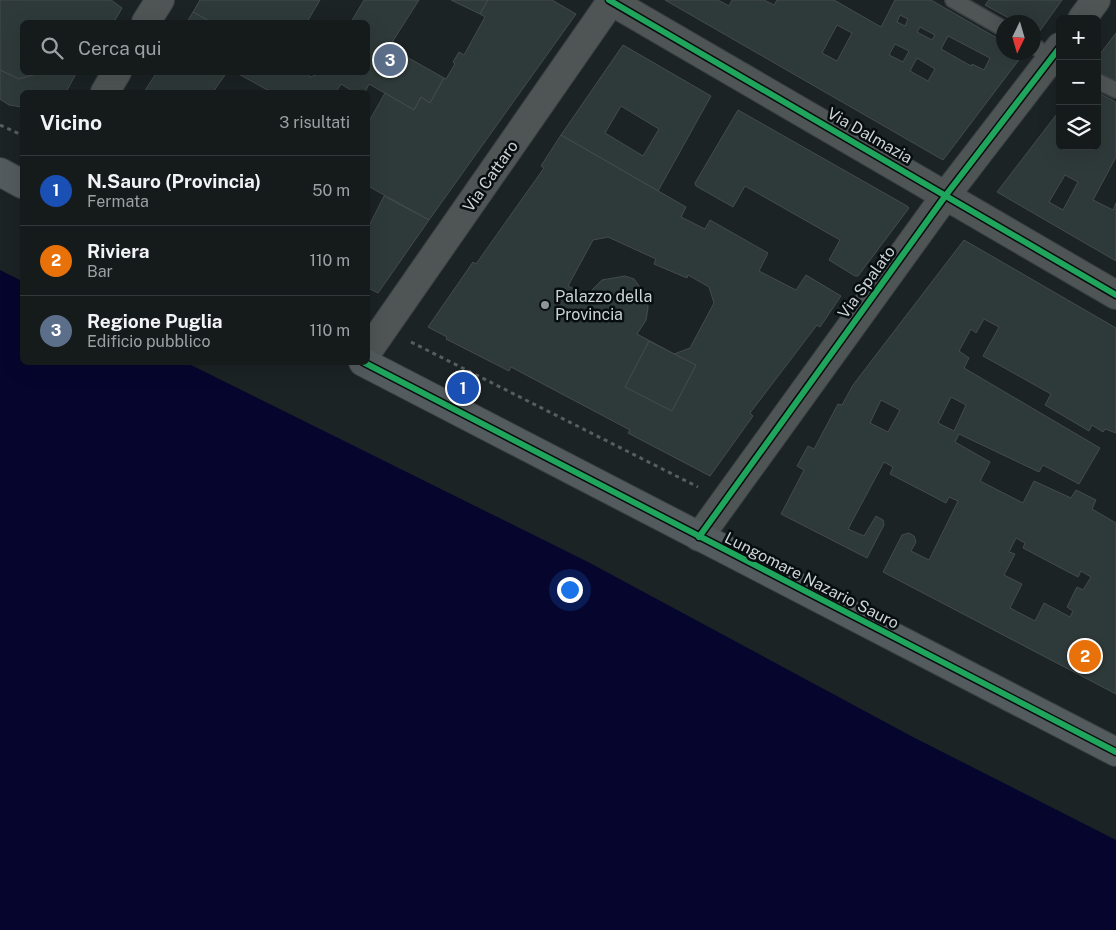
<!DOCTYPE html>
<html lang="it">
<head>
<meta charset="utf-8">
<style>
  :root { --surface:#151a1b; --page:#1e2324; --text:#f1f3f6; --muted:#9da1a3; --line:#34383a; --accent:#1a73e8 }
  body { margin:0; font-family:"Public Sans",sans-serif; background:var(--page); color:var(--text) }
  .controls { position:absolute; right:15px; top:15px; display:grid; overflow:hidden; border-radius:8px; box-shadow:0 5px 20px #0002 }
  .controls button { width:45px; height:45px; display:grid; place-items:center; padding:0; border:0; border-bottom:1px solid var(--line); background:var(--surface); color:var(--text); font:25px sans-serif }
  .compass { position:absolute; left:996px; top:15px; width:45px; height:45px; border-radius:50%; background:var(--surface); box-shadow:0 5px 20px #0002; rotate:185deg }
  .you { position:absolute; left:569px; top:589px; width:18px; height:18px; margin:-12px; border:4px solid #fff; border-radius:50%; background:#1a73e8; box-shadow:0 0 0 8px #1a73e833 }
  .badge { display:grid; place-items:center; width:32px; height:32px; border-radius:50%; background:var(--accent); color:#fff; font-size:16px; font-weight:700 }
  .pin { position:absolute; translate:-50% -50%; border:2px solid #fff; box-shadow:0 1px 5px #0006 }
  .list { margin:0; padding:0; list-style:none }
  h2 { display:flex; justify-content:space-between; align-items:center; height:65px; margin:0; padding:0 20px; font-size:21px }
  h2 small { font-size:16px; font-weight:400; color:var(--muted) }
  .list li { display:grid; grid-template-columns:32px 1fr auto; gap:15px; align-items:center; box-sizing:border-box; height:70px; padding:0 20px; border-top:1px solid var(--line) }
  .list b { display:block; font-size:19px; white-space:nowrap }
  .list p { margin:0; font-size:16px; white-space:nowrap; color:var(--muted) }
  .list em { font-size:16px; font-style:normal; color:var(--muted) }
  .icon { flex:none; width:28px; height:28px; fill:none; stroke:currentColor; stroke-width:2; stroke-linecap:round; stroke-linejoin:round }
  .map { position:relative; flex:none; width:1116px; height:930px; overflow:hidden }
  .search { position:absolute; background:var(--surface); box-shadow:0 5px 20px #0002; left:20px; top:20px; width:350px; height:55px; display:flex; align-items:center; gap:12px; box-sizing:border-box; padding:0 18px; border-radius:8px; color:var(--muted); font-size:19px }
  .panel { position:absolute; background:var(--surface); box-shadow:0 5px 20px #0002; left:20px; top:90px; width:350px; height:275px; border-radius:8px }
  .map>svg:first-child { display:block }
</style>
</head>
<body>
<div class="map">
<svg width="1116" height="930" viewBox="0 0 1116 930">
  <rect width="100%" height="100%" fill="#1c2324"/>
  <!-- water -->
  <polygon fill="#06052d" points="0,270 22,281 22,362 187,363 588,562 911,736 1116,840 1116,930 0,930"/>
  <!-- building -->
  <g fill="#2e3a39" stroke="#454b4b" fill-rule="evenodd">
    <polygon points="0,0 111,0 122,8 114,22 22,22 22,72 43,72 19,79 0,70"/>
    <polygon points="200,0 320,0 307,22 211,22 193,12"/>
    <polygon points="364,0 419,0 389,47 444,78 430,103 421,97 414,110 369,84 365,92 354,92 341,84 336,92 271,92 235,72 304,72 311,77 322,72 368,72 368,22 351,22"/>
    <polygon points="451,0 488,0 480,14"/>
    <polygon points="488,0 552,0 576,14 429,220 368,186 368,123 385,93 414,110 421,97 430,103 444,78 446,79 455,64 453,62 459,52 464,55 485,17 480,14"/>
    <path d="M665 0H718L729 6 732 0H764L774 5 777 0H834L881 27 895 0H931L1004 42V52L1024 53 943 160ZM900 15 908 19 905 26 897 22ZM837 25 852 33 837 61 822 53ZM920 27 935 35 932 40 917 32ZM948 36 990 58 984 70 972 64 971 66 941 49ZM895 44 909 51 903 62 889 55ZM917 58 935 69 928 81 910 71Z"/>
    <polygon points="989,0 1062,0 1037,35 1034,33 1034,22 1016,22 985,5"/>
    <polygon points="193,12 211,22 187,22"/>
    <polygon points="1116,33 1116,82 1097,73 1097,58"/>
    <path d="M623 45 711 96 658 191 561 135ZM621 106 659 129 643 156 605 133Z"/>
    <polygon points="0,70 19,79 43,72 77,72 66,92 22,92 22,107 9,105 0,99"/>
    <polygon points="157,72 227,72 213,92 144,92"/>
    <path d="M1097 92 1116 102V157L1093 200 1113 210 1116 203V261L997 192 1060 110V146H1097ZM1065 175 1078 182 1063 210 1049 202Z"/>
    <polygon points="738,110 907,206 909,208 858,276 855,276 829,260 840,240 745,186 733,207 696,186 695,183"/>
    <path d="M561 135 686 207 681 217 705 229 710 220 768 253 759 271 796 290 806 275 841 296 820 327 817 325 750 413 753 416 710 476 628 433 630 430 511 367 509 371 446 339 447 337 428 327 473 262 476 264 544 168 541 166ZM608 237 656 259 654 264 687 278 688 275 709 287 714 303 690 348 674 354 637 334 646 320 648 308 647 297 634 279 625 276 602 280 587 295 568 286 593 240Z"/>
    <polygon points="384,196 429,220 378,293 368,288 368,222 370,224"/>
    <path d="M964 240 1116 328V433L1105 429 1103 432 1092 425 1089 431 1045 405 1051 394 983 356 999 327 984 319 976 333 971 329 959 351 969 358 964 368 1100 448 1079 484 1043 465 1039 472 959 434 955 442 990 462 980 481 1023 503 1034 481 1071 498 1076 490 1096 500 1092 509 1116 523V694L883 572 902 535 909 533 914 536 916 542 911 551 929 560 958 501 949 497 946 503 890 474 893 467 884 462 848 529 864 536 876 516 883 520 884 525 867 558 781 514 804 470 797 466 808 446 814 449 838 404 842 405 853 385ZM951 397 966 405 954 431 938 423ZM881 400 900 410 888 432 870 423ZM1016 538 1025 543 1023 548 1078 577 1081 571 1091 577 1083 590 1077 587 1067 607 1073 611 1070 617 1044 603 1035 621 1010 608 1022 584 1004 575 1015 554 1009 552Z"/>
    <polygon points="649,341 696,365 672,411 625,387"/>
  </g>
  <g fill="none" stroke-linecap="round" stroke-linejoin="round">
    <defs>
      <g id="service">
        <polyline points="953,0 1004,29"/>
        <polyline points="1034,46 1056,60"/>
        <polyline points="1097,81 1116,90"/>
      </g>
      <g id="minor">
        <polyline points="609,0 1116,295"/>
        <polyline points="1082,19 1096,0"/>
        <polyline points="146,22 160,0"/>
        <polyline points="105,92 117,72"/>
        <polyline points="368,351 612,0"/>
        <polyline points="699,537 946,195 1060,47"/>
      </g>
      <g id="secondary">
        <polyline points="0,172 22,184"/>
        <polyline points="363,362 1116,752"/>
      </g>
    </defs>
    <!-- service casing -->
    <use href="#service" stroke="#3a4041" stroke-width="18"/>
    <!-- minor casing -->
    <use href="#minor" stroke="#3a4041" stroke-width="30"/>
    <!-- secondary casing -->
    <use href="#secondary" stroke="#3a4041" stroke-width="30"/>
    <!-- path -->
    <g stroke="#585d5e" stroke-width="3" stroke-dasharray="4 4" stroke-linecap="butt">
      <polyline points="0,125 22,135"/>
      <polyline points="411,342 698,487"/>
    </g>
    <!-- service -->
    <use href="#service" stroke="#4f5455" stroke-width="15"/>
    <!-- minor -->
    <use href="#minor" stroke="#4f5455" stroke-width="28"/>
    <!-- secondary -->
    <use href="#secondary" stroke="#545b5e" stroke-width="28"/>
    <defs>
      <g id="cycleway">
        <polyline points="609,0 1116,295"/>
        <polyline points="363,362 1116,752"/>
        <polyline points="699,537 946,195 1060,47"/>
      </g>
    </defs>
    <!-- cycleway casing -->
    <use href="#cycleway" stroke="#080d0f" stroke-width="9"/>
    <!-- cycleway -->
    <use href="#cycleway" stroke="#20a55d" stroke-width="6"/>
  </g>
  <!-- markers -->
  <circle fill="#8e9698" stroke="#080d0f" stroke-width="2" cx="545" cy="305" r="5"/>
  <g text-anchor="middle" stroke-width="5" stroke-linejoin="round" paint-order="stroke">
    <!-- street labels -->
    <g font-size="16" fill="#ccd4d6" stroke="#080d0f">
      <text transform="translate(870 135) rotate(30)" y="6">Via Dalmazia</text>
      <text transform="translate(490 176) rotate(-55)" y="6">Via Cattaro</text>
      <text transform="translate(866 282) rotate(-54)" y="6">Via Spalato</text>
      <text transform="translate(812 580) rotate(27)" y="6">Lungomare Nazario Sauro</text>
    </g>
    <!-- poi labels -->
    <g font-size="16" fill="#ccd4d6" stroke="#080d0f" text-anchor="start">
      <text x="555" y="302">Palazzo della<tspan x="555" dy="18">Provincia</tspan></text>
    </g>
  </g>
</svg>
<div class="controls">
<button>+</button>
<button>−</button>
<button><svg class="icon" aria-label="layers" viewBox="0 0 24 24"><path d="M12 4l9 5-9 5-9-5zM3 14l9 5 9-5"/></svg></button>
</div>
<svg class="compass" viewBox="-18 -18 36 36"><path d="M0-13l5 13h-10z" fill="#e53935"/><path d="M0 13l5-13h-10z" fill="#9da1a3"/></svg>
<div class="you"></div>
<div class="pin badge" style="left:463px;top:388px;background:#1a4fb4">1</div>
<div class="pin badge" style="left:1085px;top:656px;background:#e8710a">2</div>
<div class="pin badge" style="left:390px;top:60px;background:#5c6f8a">3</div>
<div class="search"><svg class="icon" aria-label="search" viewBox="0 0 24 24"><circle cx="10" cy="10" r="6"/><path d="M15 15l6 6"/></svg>Cerca qui</div>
<section class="panel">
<h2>Vicino<small>3 risultati</small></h2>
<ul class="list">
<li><span class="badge" style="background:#1a4fb4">1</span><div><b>N.Sauro (Provincia)</b><p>Fermata</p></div><em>50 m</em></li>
<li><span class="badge" style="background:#e8710a">2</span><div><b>Riviera</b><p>Bar</p></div><em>110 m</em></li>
<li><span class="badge" style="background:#5c6f8a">3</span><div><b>Regione Puglia</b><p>Edificio pubblico</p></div><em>110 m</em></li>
</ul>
</section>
</div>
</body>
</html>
